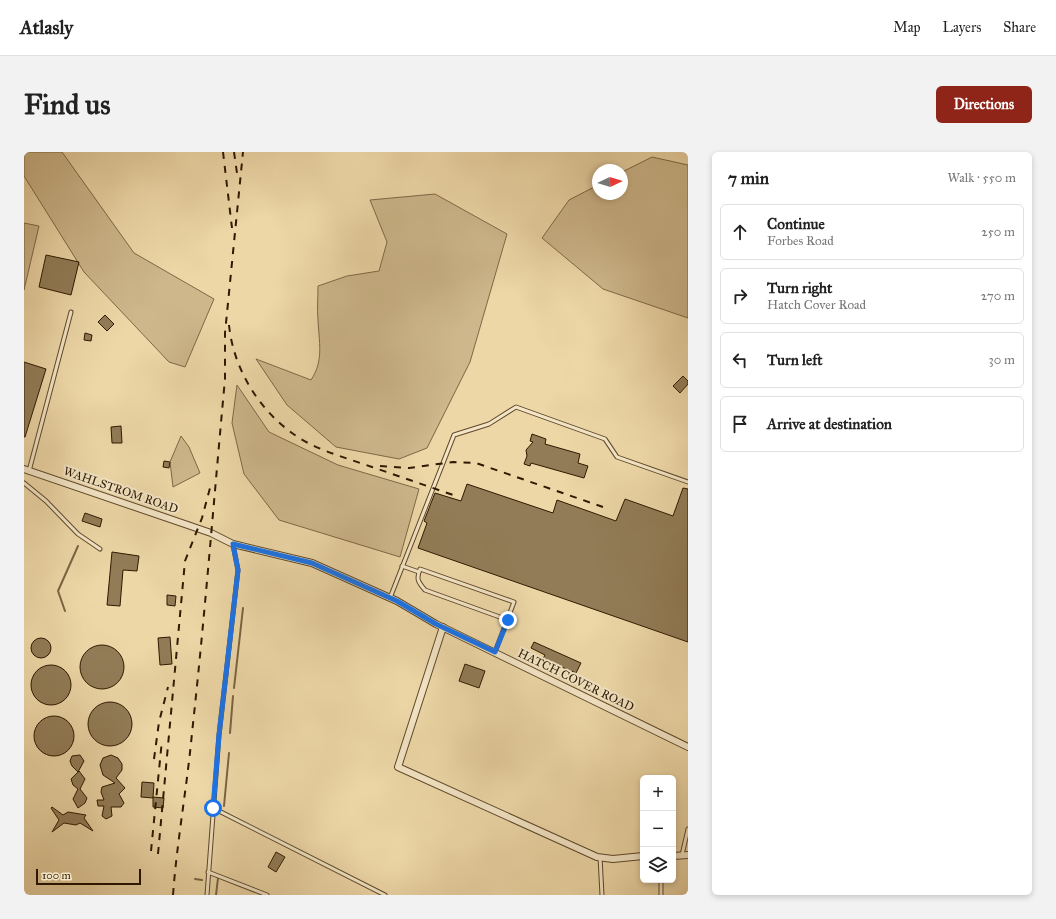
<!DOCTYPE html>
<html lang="en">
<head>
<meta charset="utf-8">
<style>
  :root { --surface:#fff; --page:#f2f2f2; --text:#222; --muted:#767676; --line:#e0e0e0; --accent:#8f2418 }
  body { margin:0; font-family:"IM FELL Great Primer",serif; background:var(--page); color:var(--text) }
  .controls { position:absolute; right:12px; bottom:12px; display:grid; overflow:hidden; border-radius:6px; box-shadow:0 2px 6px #0003 }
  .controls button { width:36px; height:36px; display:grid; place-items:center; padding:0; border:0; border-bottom:1px solid var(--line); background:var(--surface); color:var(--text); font:20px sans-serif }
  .compass { position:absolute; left:568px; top:12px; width:36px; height:36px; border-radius:50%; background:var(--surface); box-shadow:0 2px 6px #0003; rotate:86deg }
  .scale { position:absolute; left:12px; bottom:10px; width:105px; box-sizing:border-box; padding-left:4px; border:2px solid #2e1900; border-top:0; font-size:11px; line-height:14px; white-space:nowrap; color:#2e1900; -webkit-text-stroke:3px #f3e5c6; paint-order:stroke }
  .stop { position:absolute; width:12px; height:12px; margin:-9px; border:3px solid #1a73e8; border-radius:50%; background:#fff }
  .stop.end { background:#1a73e8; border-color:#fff; box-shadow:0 1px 4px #0008 }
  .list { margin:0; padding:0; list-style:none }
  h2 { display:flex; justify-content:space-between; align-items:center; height:52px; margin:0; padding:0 16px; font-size:17px }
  h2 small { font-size:13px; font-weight:400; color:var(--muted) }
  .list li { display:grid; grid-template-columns:26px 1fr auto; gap:12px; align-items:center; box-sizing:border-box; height:56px; margin:0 8px 8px; padding:0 8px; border:1px solid var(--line); border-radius:6px }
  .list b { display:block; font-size:15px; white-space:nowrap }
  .list p { margin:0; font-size:13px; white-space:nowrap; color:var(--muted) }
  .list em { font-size:13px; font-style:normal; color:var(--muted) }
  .icon { flex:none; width:22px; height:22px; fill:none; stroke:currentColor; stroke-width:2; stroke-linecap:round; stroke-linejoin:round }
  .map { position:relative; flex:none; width:664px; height:743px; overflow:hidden; border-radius:6px }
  header { display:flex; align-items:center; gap:24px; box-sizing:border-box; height:56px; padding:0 20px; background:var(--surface); border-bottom:1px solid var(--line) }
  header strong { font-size:19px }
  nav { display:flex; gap:22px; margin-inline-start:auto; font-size:14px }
  .intro { display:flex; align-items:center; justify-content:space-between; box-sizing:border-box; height:96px; padding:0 24px }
  h1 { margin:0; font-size:28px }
  .button { padding:10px 18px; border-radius:6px; background:var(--accent); color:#fff; font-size:14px; font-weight:700 }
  main { display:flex; gap:24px; padding:0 24px }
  aside { flex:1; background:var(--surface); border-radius:6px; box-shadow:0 2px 6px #0003 }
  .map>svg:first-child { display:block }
</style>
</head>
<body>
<header>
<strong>Atlasly</strong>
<nav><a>Map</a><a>Layers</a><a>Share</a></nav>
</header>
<div class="intro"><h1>Find us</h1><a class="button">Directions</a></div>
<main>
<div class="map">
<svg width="664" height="743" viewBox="0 0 664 743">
  <rect width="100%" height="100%" fill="#edd7a7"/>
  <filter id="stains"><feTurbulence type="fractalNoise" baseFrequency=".005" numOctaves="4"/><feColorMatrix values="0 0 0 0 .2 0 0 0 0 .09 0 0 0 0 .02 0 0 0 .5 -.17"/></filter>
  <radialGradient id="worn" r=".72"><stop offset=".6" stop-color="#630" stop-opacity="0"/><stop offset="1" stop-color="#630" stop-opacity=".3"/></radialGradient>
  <!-- green -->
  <g fill="#cdb78b" stroke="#7e6846">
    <polygon points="0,0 38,0 110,101 190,147 161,215 145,210 60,120 0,24"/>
    <polygon points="628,5 664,13 664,166 579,137 518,86 545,48 574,33 574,42 598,42 598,20"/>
    <path d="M411 42 483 82 446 210 403 296 375 307 312 295 263 253 232 207 287 228C300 209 295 190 294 168 293 157 294 145 294 134L323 124 355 119 363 90 346 48Z"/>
    <polygon points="0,71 15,74 0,138"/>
    <polygon points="213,233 245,280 314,313 395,337 376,405 255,368 220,322 208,271"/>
    <polygon points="157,284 165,295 176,321 149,335 146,310"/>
  </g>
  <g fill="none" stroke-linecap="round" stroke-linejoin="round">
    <!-- stream -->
    <g stroke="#7a6442" stroke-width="2">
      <polyline points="41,459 34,439 54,394"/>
      <polyline points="210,536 219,456"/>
      <polyline points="206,581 209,544"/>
      <polyline points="200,654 205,601"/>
      <polyline points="171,727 178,728"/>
      <polyline points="192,743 194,726"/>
    </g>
  </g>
  <!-- building -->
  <g fill="#917c57" stroke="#2e1900">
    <polygon points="22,103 55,110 47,143 15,135"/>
    <polygon points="81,163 90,172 83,179 74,170"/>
    <polygon points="61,181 68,183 67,189 60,188"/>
    <polygon points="0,210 22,217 1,285 0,285"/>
    <polygon points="659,224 664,229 664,232 656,241 649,234"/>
    <polygon points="97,274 98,291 88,291 87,275"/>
    <polygon points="508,282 522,287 521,292 556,302 554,311 564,314 560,326 507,311 506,314 500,312 503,304 502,298 509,290 506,289"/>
    <polygon points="140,309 146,310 145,316 139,315"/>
    <polygon points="443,332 529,361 533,348 592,369 601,347 649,364 659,336 664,337 664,490 394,396 403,371 400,369 411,341 437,349"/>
    <polygon points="61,361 78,367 76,375 58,369"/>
    <polygon points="88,400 115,404 113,419 99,418 96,454 83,453"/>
    <polygon points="143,443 152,444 151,454 143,453"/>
    <polygon points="146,485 148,512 136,513 134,486"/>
    <circle cx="17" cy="496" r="10"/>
    <polygon points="510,490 557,511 552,521 519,507 521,503 507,496"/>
    <circle cx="78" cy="515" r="22"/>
    <polygon points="441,512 461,519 455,536 435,529"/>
    <circle cx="27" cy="533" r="20"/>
    <circle cx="86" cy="572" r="22"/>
    <circle cx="30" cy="584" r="20"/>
    <polygon points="56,603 60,609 54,620 48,614 46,609 48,604"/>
    <polygon points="87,603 94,606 98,612 98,618 92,626 101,636 95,642 100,651 97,655 87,655 88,664 82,667 78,664 80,654 74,654 73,648 80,648 77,640 78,635 91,631 79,623 76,613 79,606"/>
    <polygon points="55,619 61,627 56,637 63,646 61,651 54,656 49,647 54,637 49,633 47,627"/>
    <polygon points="118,630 130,631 129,646 117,645"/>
    <polygon points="129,645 140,646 139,656 129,655"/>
    <polygon points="28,655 39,663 44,660 62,663 60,666 69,679 56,671 52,673 40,671 28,680 35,668 27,656"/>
    <polygon points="252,700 261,705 252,720 244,715"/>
  </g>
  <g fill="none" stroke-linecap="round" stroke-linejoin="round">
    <defs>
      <g id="service">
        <polyline points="5,319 47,160"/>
        <polyline points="0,331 22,349 54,382 76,397"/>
        <polyline points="378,414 395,420"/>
        <polyline points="366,446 430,283 465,272 492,255 581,287 593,305 664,330"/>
        <path d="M471 500 490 450 396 417C392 427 394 430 401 438L484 468"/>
        <polyline points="189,656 361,743"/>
        <polyline points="658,703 664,677"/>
        <polyline points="576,705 578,743"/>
        <polyline points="184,720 243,743"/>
        <polyline points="183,743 195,583 214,418 209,393"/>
        <polyline points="637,743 637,728"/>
      </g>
      <g id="minor">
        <polyline points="0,317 187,381 209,392 288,411 373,449 412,472 664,595"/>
        <polyline points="419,475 374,615 573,705 589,707 619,704"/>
        <polyline points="649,704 664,703"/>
      </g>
    </defs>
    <!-- service casing -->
    <use href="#service" stroke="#5e482a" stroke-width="5"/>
    <!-- minor casing -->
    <use href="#minor" stroke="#5e482a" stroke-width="8"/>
    <!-- service -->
    <use href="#service" stroke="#f3e5c6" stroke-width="3"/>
    <!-- minor -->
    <use href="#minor" stroke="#f3e5c6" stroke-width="6"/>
    <!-- rail -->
    <g stroke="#2e1900" stroke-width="2" stroke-dasharray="7 7" stroke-linecap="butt">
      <polyline points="199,0 208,76"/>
      <polyline points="210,0 213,21"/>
      <path d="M205 173C210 223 243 271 288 293 307 302 328 308 348 315 377 325 406 335 435 345"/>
      <polyline points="356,314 385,316 429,310 452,311 579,355"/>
      <polyline points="130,607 135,570 144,535"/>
      <polyline points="127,699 138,588"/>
      <polyline points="134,702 161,409 178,366 186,336"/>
      <path d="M149 743C153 689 163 635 168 581 181 463 190 345 201 227V181L219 0"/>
    </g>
  </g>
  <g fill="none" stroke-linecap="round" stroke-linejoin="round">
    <!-- route -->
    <polyline stroke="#1a73e8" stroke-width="5" points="189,656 195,583 214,418 209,392 288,411 373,449 412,472 471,500 484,468"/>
  </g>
  <g text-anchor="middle" stroke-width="4" stroke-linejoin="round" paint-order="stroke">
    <!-- street labels -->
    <g font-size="12" fill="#2e1900" stroke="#f3e5c6">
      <text transform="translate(97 338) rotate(19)" y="4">WAHLSTROM ROAD</text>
      <text transform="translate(552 528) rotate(26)" y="4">HATCH COVER ROAD</text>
    </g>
  </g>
  <rect width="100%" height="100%" filter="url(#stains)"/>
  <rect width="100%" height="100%" fill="url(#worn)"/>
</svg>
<div class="controls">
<button>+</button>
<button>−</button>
<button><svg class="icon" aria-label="layers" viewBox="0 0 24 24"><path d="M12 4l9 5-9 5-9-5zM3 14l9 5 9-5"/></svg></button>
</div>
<svg class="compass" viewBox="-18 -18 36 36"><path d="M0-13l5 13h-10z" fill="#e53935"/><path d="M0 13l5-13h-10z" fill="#767676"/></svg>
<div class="scale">100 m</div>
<div class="stop" style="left:189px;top:656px"></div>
<div class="stop end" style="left:484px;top:468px"></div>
</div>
<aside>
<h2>7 min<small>Walk · 550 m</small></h2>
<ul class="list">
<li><svg class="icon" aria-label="ahead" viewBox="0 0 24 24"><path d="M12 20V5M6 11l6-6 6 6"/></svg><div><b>Continue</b><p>Forbes Road</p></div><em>250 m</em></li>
<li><svg class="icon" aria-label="right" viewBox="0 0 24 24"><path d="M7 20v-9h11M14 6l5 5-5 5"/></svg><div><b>Turn right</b><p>Hatch Cover Road</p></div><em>270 m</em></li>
<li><svg class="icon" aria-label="left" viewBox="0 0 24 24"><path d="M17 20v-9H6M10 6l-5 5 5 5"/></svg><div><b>Turn left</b></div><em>30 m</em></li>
<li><svg class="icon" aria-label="arrive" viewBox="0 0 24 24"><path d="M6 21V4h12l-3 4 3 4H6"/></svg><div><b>Arrive at destination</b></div></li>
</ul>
</aside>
</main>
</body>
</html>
